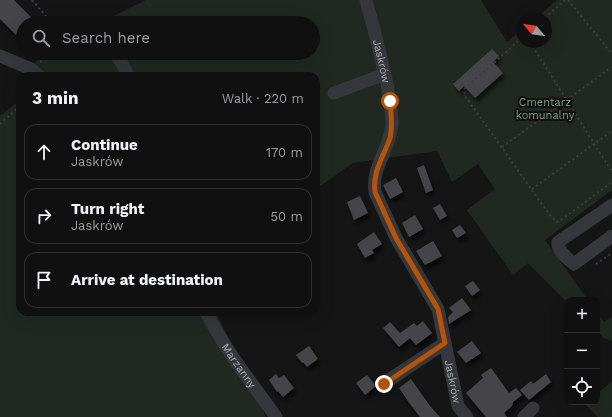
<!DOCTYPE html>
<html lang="en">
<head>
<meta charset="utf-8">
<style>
  :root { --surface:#101010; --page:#1e1e1e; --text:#f1f3f6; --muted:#9c9d9f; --line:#303030 }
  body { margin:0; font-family:"Work Sans",sans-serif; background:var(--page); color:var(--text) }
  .controls { position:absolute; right:12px; bottom:12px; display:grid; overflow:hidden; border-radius:8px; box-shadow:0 4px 16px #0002 }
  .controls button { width:36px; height:36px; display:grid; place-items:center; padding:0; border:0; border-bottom:1px solid var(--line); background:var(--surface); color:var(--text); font:20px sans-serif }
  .compass { position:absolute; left:516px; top:12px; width:36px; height:36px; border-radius:50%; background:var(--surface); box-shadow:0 4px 16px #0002; rotate:299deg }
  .stop { position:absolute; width:12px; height:12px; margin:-9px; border:3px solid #b45309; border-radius:50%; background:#fff }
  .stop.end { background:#b45309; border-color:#fff; box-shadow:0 1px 4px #0008 }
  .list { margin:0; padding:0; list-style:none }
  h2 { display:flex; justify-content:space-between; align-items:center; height:52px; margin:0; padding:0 16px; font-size:17px }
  h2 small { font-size:13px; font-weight:400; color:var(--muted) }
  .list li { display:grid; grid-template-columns:26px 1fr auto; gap:12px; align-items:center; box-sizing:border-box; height:56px; margin:0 8px 8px; padding:0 8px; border:1px solid var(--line); border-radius:12px }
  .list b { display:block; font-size:15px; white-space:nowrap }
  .list p { margin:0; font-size:13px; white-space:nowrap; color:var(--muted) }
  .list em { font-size:13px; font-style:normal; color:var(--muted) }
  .icon { flex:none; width:22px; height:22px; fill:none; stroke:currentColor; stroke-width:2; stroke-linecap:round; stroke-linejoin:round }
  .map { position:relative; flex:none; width:612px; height:417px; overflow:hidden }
  .search { position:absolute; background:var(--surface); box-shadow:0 4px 16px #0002; left:16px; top:16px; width:304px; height:44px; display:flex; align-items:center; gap:10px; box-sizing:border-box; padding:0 14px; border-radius:22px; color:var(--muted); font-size:15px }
  .panel { position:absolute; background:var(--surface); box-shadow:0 4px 16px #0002; left:16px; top:72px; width:304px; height:244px; border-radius:12px }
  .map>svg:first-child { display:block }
</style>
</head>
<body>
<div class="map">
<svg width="612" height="417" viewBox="0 0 612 417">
  <defs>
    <filter id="shadow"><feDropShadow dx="2.5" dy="4.5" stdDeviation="2" flood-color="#0009"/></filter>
  </defs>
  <rect width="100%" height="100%" fill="#151516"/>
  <!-- green -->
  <g fill="#212822">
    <polygon points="146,0 481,0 507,42 522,29 522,42 546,42 546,18 536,18 557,0 612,0 612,190 545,240 588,300 567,300 567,302 528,263 513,275 467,210 495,189 478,164 452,182 437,151 353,163 316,189 316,76 34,76 34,63 48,53 313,53 313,23 99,23"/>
    <polygon points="20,100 20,312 216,312 266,417 0,417 0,116"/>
    <polygon points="597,312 604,322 612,317 612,341 604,338 597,331"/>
    <polygon points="612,381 612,417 598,417 585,404 588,402 597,402 597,394"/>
  </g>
  <!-- building -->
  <g fill="#444549" filter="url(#shadow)">
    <polygon points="0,0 14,0 37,23 23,23 23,28 16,35 0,19"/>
    <polygon points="492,49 499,56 493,62 503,73 475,98 464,86 459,91 453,84"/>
    <polygon points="424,165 433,190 426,193 417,168"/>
    <polygon points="396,178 403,192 390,199 383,185"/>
    <polygon points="360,196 368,213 354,220 347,202"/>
    <polygon points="440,204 447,216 440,220 433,208"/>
    <polygon points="415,215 423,229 409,237 402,223"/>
    <polygon points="460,225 466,233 457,238 452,230"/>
    <polygon points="374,232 382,244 372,250 374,253 365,258 357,244"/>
    <polygon points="433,241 442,256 425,265 416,251"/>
    <polygon points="473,281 480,290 472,296 465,286"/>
    <polygon points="462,298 471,310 449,324 448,317 453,312 449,308"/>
    <polygon points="423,321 432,333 416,345 410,338 399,347 383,328 390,322 400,333 414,323 417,326"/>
    <polygon points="472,341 481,353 466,363 457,352"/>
    <polygon points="309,346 318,359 307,367 303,362 302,363 296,355"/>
    <polygon points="491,368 509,393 516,388 522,395 513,402 512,406 504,413 507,417 486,417 466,393 483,378 481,375"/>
    <polygon points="276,374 279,378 284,375 294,388 283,397 278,391 277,392 269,380"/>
    <polygon points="546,374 551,382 529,400 520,390 531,381 533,384"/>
    <polygon points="367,375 376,386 365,395 356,383"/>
    <polygon points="411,379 430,406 440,417 420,417 410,404 399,388"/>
  </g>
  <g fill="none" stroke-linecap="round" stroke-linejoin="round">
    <!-- path -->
    <g stroke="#3c3d42" stroke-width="2" stroke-dasharray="2 3" stroke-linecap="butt">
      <polyline points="32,0 52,23"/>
      <polyline points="568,0 612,54"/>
      <polyline points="545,18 565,0"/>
      <polyline points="522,38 472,82 464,89 465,96 549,214 557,222 565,217 612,182"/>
      <polyline points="530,42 612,172"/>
      <polyline points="40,62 53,53"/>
      <polyline points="0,124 20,106"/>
      <polyline points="502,147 612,67"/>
      <polyline points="532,189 612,131"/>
      <polyline points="596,264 612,253"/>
    </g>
    <!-- minor -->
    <g stroke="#36373b" stroke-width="13">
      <path id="s1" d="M366 0C374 28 381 56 387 84 389 97 392 111 392 124 391 148 371 167 375 192L396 238 438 309 458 406 467 417"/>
      <polyline points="0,56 31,69 39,76"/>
      <polyline points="119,59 129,76"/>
      <polyline points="334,93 385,74"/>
      <path d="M612 205 558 242C557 251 567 258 574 264L612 236"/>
      <path id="s2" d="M206 312C225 350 252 383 276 417"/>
      <polyline points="383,384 445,343"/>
      <polyline points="524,417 533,408"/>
    </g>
  </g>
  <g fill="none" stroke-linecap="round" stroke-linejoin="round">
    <!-- route -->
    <path stroke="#b45309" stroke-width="5" d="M384 384 445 343 438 309 396 238 375 192C372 172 384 156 390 138 393 126 391 113 390 101"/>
  </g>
  <g text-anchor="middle" stroke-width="4" stroke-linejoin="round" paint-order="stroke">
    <!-- street labels -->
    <g font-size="11" fill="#a8abb5" stroke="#101011">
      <text dy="4" stroke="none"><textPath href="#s1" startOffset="63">Jaskrów</textPath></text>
      <text dy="4" stroke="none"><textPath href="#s2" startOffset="63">Marzanny</textPath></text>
      <text dy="4" stroke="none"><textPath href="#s1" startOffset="405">Jaskrów</textPath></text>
    </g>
    <!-- park labels -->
    <g font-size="11" fill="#819e84" stroke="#101011">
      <text x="545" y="106">Cmentarz<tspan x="545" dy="13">komunalny</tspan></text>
    </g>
  </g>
</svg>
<div class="controls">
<button>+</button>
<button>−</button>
<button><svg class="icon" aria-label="locate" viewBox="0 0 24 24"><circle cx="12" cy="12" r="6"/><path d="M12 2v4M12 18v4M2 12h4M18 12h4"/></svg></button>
</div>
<svg class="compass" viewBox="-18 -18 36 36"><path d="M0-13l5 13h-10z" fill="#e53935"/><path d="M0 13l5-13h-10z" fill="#9c9d9f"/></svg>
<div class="stop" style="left:390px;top:101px"></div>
<div class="stop end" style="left:384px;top:384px"></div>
<div class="search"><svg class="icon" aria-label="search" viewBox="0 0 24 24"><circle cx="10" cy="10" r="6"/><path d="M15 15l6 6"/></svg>Search here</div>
<section class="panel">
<h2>3 min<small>Walk · 220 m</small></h2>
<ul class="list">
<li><svg class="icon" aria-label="ahead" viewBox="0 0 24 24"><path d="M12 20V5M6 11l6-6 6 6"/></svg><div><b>Continue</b><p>Jaskrów</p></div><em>170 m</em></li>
<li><svg class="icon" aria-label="right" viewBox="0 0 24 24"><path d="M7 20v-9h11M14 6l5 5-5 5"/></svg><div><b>Turn right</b><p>Jaskrów</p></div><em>50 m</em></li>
<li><svg class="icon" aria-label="arrive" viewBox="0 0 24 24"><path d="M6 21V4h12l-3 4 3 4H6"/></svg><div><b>Arrive at destination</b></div></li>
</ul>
</section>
</div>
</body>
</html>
